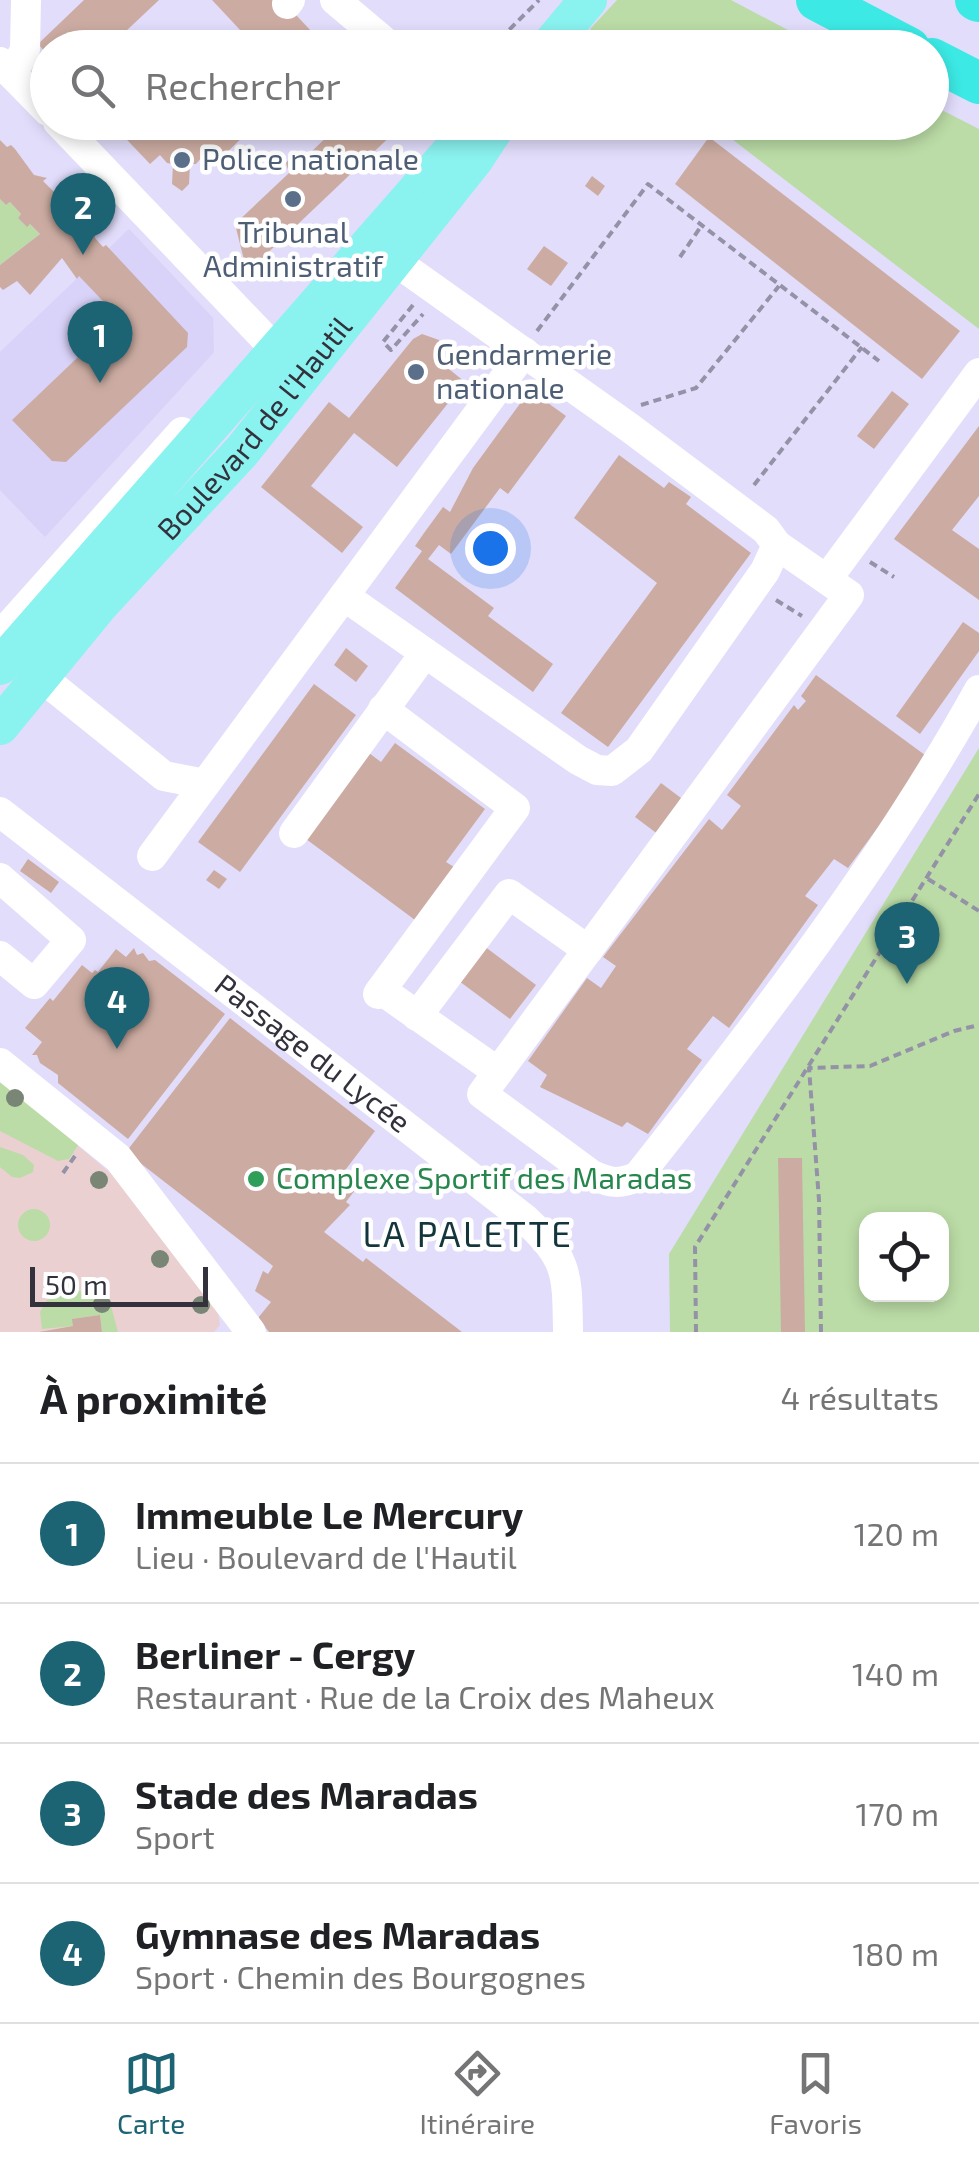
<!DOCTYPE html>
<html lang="fr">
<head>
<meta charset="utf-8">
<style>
  :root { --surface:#fff; --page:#f2f2f2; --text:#202124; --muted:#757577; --line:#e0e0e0; --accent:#1c6373 }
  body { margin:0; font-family:"Exo 2",sans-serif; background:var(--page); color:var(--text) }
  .controls { position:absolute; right:30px; bottom:30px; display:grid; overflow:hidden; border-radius:20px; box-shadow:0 5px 15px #0003 }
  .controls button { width:90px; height:90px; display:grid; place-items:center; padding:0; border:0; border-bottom:2px solid var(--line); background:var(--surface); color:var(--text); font:50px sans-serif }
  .scale { position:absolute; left:30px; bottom:25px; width:178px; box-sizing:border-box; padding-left:10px; border:5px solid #32313c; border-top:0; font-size:28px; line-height:35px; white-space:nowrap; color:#32313c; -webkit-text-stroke:8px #fff; paint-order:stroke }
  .you { position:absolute; left:490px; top:548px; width:35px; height:35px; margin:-25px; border:8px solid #fff; border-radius:50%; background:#1a73e8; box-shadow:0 0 0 15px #1a73e833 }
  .badge { display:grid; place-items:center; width:65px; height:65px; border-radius:50%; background:var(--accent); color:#fff; font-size:32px; font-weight:700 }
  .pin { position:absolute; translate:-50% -82px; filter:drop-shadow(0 2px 5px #0008) }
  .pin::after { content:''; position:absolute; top:52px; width:35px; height:30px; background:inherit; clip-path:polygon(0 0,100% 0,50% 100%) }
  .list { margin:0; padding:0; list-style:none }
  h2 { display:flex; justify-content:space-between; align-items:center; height:130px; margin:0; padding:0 40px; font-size:42px }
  h2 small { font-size:32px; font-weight:400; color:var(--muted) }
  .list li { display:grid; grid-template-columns:65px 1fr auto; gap:30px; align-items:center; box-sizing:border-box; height:140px; padding:0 40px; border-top:2px solid var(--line) }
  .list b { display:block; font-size:38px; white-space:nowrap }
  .list p { margin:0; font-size:32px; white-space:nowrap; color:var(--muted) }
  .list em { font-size:32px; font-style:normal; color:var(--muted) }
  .icon { flex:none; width:55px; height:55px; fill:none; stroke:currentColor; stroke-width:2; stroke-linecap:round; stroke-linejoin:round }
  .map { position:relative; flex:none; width:979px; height:1332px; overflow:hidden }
  .search { position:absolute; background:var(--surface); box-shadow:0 5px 15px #0003; left:30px; right:30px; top:30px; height:110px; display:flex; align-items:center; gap:25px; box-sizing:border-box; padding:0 35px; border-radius:55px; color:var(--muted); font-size:38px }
  .sheet { height:690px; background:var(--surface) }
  nav { display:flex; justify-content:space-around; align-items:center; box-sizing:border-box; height:140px; border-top:2px solid var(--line); background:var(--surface); font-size:28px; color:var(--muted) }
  nav a { display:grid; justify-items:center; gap:5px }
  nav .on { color:var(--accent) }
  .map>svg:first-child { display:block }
</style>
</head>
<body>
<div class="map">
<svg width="979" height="1332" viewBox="0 0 979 1332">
  <rect width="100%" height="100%" fill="#e1ddfb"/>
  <!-- built -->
  <polygon fill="#d9d3f9" points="129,229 213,318 214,352 45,537 0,490 0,352"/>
  <!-- education -->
  <polygon fill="#ebd0d2" points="0,1094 81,1148 131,1191 218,1312 220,1325 214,1332 0,1332"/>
  <!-- green -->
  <g fill="#bbdca6" fill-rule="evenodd">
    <polygon points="617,0 731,0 820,47 614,47 590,29"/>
    <polygon points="932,105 979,129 979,329 711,123 932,122"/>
    <polygon points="0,199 6,205 10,202 21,214 18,218 26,226 30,224 40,234 0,265"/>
    <path d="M979 748V1332H670L669 1254ZM866 1220H942V1294H866Z"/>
    <polygon points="0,1076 81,1141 69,1159 58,1161 0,1131"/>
    <polygon points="0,1147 23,1155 34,1165 33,1172 20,1178 12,1177 0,1167"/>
    <circle cx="34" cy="1225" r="16"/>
    <polygon points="76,1291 102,1293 109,1298 118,1332 102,1332 100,1315 73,1319 73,1326 42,1329 40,1312 47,1300"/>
  </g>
  <!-- building -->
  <g fill="#ccaca2">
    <polygon points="84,0 159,0 108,48 48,48 48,55 38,44"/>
    <polygon points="212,0 282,0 327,48 257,48"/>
    <polygon points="110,122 258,122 213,166 203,156 196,164 190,164 189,184 182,191 172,184 173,164 167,163 160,155 150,164"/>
    <polygon points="342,122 397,122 399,128 256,264 244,260 235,224 289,173 286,163 292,155 307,156"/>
    <polygon points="709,137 960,331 922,379 675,184"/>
    <polygon points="0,140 7,147 11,145 15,149 34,175 47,178 43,181 95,233 95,238 103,247 106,245 188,333 187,347 66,462 52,461 12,420 119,318 79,276 77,279 62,258 30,295 17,281 3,290 0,287 0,265 40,234 30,224 27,227 18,218 21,214 10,202 6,205 0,199"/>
    <polygon points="592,176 605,186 598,196 585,186"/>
    <polygon points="544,246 568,263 551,286 527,269"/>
    <polygon points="422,334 439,340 442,353 439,361 465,382 397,467 354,433 311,486 363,527 342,553 261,487 329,402 349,418 413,339"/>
    <polygon points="530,390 566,416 508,494 500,488 451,554 439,545 428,559 494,608 488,616 553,664 533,692 395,588 422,551 415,546 424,533 443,507 450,512 473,468"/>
    <polygon points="892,391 909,404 874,449 857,436"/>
    <polygon points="979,426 979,496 952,530 979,549 979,600 894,539"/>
    <polygon points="619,455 664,488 669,482 691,497 686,504 751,553 608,747 561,713 657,583 574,518"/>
    <polygon points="963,622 979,633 979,651 920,734 896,716"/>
    <polygon points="346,648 368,666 356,682 334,665"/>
    <polygon points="816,675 929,758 848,868 834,859 805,896 818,905 729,1028 713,1016 687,1049 702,1060 648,1134 627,1122 622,1127 540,1087 547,1075 528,1061 587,978 601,988 616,966 603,957 709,819 722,830 741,806 727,795 794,705 798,710 806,701 801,696"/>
    <polygon points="314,684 356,715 240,872 198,842"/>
    <polygon points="395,743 485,809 446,862 454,867 415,920 302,836 365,750 381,762"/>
    <polygon points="661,783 685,801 659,835 635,817"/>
    <polygon points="28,859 59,882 51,893 20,871"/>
    <polygon points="214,870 227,879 219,889 206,880"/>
    <polygon points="484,946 536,985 510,1019 459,981"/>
    <polygon points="134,948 137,955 143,953 149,961 155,960 225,1014 128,1139 58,1083 58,1075 40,1063 37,1055 32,1055 42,1042 25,1028 50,998 53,1001 82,965 92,973 95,970 98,972 116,949 126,957"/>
    <polygon points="230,1018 375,1131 343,1173 359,1185 346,1202 350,1205 324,1232 363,1262 366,1258 462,1332 269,1332 258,1318 271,1302 255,1291 263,1271 268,1274 273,1266 126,1152"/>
    <polygon points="778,1158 802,1158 805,1332 781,1332"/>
    <polygon points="100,1315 102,1332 39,1332 73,1326 72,1319"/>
  </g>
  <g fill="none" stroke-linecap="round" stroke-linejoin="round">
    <!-- path -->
    <g stroke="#9492a7" stroke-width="4" stroke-dasharray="8 5" stroke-linecap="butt">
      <polyline points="491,48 539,0"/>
      <polyline points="680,257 702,225"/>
      <polyline points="413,305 383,342 391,350 423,314"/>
      <polyline points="537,331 648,184 879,361"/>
      <polyline points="641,405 696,388 779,286"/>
      <polyline points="754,485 862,347"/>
      <polyline points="870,562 894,577"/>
      <polyline points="776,600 802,616"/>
      <polyline points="928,879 979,911"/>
      <polyline points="63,1173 75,1156"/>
      <polyline points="696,1332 695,1247 979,794"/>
      <polyline points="821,1332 819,1200 809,1068 870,1066 954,1031 979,1025"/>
    </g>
    <!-- minor -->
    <g stroke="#fff" stroke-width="30">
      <polyline points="335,0 392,48"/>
      <polyline points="287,4 290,0"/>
      <polyline points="0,62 48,111"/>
      <polyline points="12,74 25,50 26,0"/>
      <polyline points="58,122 275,349 272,373"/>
      <polyline points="827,579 979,373"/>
      <polyline points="344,596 578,760 597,770 612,771 639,750 765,571 777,545 766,530 630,428 395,261"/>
      <polyline points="0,636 182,432"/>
      <polyline points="41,677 164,776 205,784"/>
      <path id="s1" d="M0 812 524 1218C569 1260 567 1273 568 1332"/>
      <polyline points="294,833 425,653"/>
      <polyline points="152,856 524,352"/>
      <polyline points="0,878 71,940 34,984 0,956"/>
      <polyline points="381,990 498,1072 849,595 777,545"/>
      <polyline points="378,994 515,808 383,709"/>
      <polyline points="417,1016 509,894 588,950"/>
      <polyline points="0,1063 118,1158 251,1332"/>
      <path d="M498 1072 482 1094 592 1175C610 1183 620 1185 638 1176 760 1022 883 863 979 690"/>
    </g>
    <!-- major -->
    <g stroke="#8af2ef" stroke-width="38">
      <polyline points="548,48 588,0"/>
      <polyline points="0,666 460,141"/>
      <path id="s2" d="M0 726 101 603 242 451 474 160 499 122"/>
    </g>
    <!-- highway -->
    <g stroke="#3ce9e4" stroke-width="42">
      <polyline points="817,0 909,48"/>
      <polyline points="976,0 979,1"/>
      <polyline points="932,59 979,83"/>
    </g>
  </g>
  <!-- trees -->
  <g fill="#798676">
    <circle cx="15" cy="1098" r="9"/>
    <circle cx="99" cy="1180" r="9"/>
    <circle cx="160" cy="1259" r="9"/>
    <circle cx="102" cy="1304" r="9"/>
    <circle cx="201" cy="1305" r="9"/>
  </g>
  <!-- markers -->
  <g fill="#5c6f8a" stroke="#fff" stroke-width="4">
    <circle cx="182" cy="160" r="10"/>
    <circle cx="293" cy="199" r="10"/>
    <circle cx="416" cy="372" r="10"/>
  </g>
  <circle fill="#2e9e5b" stroke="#fff" stroke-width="4" cx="256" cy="1179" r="10"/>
  <g text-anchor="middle" stroke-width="9" stroke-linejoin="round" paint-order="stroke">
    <!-- service labels -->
    <g font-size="30" fill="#4e5e75" stroke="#fff" text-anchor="start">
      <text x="202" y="170">Police nationale</text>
      <text x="293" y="243" text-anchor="middle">Tribunal<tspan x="293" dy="34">Administratif</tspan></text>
      <text x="436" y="365">Gendarmerie<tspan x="436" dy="34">nationale</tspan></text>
    </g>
    <!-- street labels -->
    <g font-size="30" fill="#32313c" stroke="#fff">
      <text dy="10" stroke="none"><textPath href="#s2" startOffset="392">Boulevard de l'Hautil</textPath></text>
      <text dy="10" stroke="none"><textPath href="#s1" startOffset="395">Passage du Lycée</textPath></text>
    </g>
    <!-- leisure labels -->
    <g font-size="30" fill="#27864d" stroke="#fff" text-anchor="start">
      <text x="276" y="1189">Complexe Sportif des Maradas</text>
    </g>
    <!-- quarter labels -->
    <g font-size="35" letter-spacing="2.5" fill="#14353c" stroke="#fff">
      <text x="468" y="1247">LA PALETTE</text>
    </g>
  </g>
</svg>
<div class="controls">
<button><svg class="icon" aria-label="locate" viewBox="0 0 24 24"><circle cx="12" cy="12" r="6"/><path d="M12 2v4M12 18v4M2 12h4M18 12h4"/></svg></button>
</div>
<div class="scale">50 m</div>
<div class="you"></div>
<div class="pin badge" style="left:100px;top:383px">1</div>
<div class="pin badge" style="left:83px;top:255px">2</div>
<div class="pin badge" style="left:907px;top:984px">3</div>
<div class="pin badge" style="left:117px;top:1049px">4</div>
<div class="search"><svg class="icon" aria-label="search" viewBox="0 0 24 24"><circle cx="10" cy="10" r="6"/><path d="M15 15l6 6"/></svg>Rechercher</div>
</div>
<section class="sheet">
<h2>À proximité<small>4 résultats</small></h2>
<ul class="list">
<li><span class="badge">1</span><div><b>Immeuble Le Mercury</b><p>Lieu · Boulevard de l'Hautil</p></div><em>120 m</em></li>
<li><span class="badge">2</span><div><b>Berliner - Cergy</b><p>Restaurant · Rue de la Croix des Maheux</p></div><em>140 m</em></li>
<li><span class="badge">3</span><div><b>Stade des Maradas</b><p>Sport</p></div><em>170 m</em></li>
<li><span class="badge">4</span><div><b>Gymnase des Maradas</b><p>Sport · Chemin des Bourgognes</p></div><em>180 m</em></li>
</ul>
</section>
<nav>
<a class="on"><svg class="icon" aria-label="map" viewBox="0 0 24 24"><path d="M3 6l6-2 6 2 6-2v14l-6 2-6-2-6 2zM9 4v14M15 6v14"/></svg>Carte</a>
<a><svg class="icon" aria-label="directions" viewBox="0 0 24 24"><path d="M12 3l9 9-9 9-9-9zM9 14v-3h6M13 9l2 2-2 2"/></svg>Itinéraire</a>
<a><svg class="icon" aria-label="saved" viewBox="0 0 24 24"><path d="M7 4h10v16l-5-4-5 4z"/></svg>Favoris</a>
</nav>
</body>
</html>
